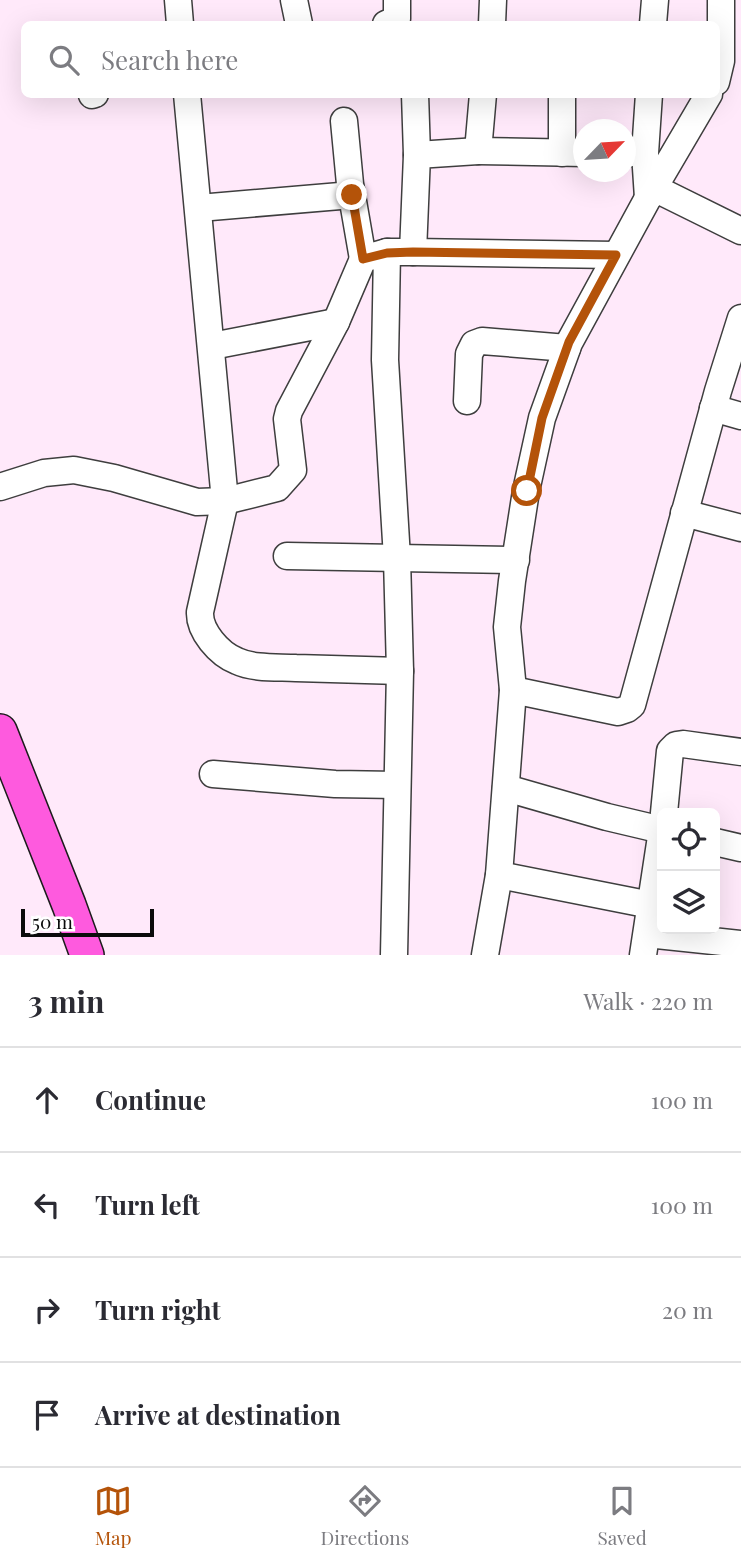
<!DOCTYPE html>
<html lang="en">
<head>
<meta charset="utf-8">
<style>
  :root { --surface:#fff; --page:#f7f7f7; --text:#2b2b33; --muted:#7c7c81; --line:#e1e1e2; --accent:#b45309 }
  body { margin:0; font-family:"Playfair Display",serif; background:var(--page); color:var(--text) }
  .controls { position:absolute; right:21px; bottom:21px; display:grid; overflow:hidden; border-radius:10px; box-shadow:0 7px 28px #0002 }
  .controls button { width:63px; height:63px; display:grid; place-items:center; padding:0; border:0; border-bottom:2px solid var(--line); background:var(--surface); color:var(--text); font:35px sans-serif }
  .compass { position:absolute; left:573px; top:119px; width:63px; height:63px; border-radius:50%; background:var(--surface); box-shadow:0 7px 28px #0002; rotate:65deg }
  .scale { position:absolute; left:21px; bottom:18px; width:133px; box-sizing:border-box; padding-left:7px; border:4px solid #0b0b0b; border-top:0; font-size:19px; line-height:24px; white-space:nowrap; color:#0b0b0b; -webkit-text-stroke:5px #fff; paint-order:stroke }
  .stop { position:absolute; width:21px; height:21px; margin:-16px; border:5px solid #b45309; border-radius:50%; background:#fff }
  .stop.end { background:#b45309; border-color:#fff; box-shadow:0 2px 7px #0008 }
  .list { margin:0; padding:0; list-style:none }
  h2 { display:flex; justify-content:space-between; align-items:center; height:91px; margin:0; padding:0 28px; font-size:30px }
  h2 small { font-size:23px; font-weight:400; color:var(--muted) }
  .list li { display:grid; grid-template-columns:46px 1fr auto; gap:21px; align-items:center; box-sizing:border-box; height:105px; padding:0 28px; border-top:2px solid var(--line) }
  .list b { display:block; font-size:26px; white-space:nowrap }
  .list em { font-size:23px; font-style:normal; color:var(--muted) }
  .icon { flex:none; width:38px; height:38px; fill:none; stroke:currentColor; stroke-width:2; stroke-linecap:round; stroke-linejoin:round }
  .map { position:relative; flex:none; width:741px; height:955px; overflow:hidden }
  .search { position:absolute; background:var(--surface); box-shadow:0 7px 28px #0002; left:21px; right:21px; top:21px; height:77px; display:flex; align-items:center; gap:18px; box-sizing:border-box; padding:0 24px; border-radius:10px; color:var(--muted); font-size:26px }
  .sheet { height:511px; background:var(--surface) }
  nav { display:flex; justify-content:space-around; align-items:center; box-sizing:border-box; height:98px; border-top:2px solid var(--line); background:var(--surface); font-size:19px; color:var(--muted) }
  nav a { display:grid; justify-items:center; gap:4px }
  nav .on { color:var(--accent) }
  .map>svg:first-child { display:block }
</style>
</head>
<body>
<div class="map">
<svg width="741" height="955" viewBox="0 0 741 955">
  <rect width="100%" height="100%" fill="#ffe9fa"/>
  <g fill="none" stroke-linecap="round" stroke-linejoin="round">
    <defs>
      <g id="minor">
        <polyline points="178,0 180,24"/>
        <polyline points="294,0 299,24"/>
        <polyline points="386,24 397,19 397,0"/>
        <polyline points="492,24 493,0"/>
        <polyline points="653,24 655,0"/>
        <polyline points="716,82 721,61 721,0"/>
        <path d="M187 94 225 501 200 612C199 631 219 654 237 661 254 669 277 667 296 668 331 669 365 670 400 671"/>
        <polyline points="415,94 417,155"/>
        <polyline points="483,94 478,151 584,153"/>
        <polyline points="92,95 95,94"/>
        <polyline points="344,121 350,184 363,259"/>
        <polyline points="478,151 417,155 413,252 616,255"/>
        <polyline points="562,153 562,94"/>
        <polyline points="626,153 645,153 648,198"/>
        <polyline points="645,153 649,94"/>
        <polyline points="654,188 741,231"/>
        <polyline points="199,208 352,195"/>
        <polyline points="387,252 385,360 397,558 400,671 394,955"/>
        <polyline points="212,346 336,322"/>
        <polyline points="467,401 469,354 474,344 482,341 567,348"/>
        <polyline points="713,408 741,416"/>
        <polyline points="0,487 44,473 74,470 114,478 197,502 225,501 277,488 293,470 287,419 289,411 336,322 363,259 387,252 413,252"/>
        <polyline points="684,513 741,528"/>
        <polyline points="287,556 516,560"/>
        <polyline points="513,690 618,712 627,709 632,705 718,391 741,318"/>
        <polyline points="213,774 335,784 397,785"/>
        <polyline points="506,788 607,817 662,830"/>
        <polyline points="664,813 670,751 676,745 683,744 741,752"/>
        <polyline points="715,842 741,848"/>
        <polyline points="499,875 651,905"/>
        <polyline points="647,934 741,944"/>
        <polyline points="485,955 499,875 513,690 507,627 512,581 526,491 542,418 569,343 648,198 709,94"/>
        <polyline points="643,955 662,830"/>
      </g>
      <polyline id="major" points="0,731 69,905 87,955"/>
    </defs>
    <!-- minor casing -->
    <use href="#minor" stroke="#3e3e3e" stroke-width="29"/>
    <!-- major casing -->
    <use href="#major" stroke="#1c1c1c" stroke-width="36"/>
    <!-- minor -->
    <use href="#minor" stroke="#fff" stroke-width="26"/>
    <!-- major -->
    <use href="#major" stroke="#fe5ade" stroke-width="33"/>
  </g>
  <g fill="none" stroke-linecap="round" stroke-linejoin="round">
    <!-- route -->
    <polyline stroke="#b45309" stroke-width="9" points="352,195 363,259 387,253 413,252 616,255 569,342 542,418 527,491"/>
  </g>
</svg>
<div class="controls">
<button><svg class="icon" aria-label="locate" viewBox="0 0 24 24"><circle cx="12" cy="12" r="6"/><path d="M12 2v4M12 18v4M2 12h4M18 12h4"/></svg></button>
<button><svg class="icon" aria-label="layers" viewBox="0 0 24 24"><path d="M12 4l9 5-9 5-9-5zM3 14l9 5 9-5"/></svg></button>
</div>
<svg class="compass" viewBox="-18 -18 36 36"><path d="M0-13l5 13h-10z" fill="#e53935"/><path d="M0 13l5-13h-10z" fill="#7c7c81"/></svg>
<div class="scale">50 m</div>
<div class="stop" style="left:527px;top:491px"></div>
<div class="stop end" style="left:352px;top:195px"></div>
<div class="search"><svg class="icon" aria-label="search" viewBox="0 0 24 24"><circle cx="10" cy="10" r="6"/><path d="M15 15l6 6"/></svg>Search here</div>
</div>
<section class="sheet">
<h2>3 min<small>Walk · 220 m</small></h2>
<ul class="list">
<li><svg class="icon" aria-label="ahead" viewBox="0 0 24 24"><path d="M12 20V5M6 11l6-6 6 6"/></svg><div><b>Continue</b></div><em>100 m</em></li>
<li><svg class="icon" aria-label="left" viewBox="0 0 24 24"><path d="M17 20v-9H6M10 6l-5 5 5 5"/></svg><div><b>Turn left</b></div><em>100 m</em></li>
<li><svg class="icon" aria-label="right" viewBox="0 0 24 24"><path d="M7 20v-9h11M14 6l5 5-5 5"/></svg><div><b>Turn right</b></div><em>20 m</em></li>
<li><svg class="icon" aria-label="arrive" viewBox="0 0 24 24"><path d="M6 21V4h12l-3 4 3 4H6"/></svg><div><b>Arrive at destination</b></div></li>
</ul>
</section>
<nav>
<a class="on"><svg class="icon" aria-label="map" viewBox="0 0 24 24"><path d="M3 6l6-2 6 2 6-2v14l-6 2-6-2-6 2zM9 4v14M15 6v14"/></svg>Map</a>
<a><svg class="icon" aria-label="directions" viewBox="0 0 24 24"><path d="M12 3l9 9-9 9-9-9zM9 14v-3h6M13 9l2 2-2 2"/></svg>Directions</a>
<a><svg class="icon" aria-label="saved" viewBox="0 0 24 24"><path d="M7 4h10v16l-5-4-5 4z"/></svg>Saved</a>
</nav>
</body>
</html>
